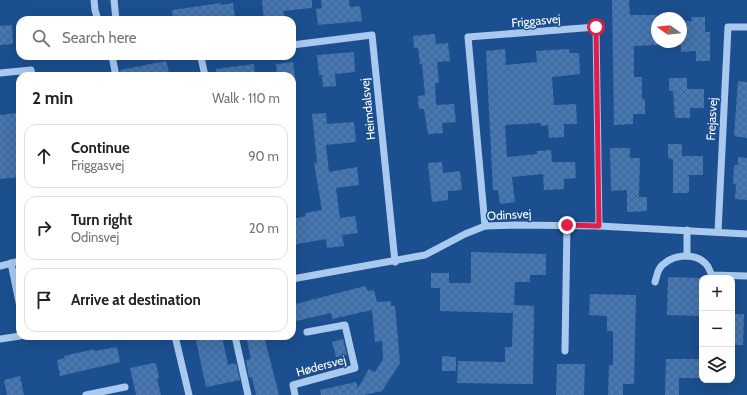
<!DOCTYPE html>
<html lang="en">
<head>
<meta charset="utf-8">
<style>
  :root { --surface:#fff; --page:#f6f6f6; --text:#202124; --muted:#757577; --line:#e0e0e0 }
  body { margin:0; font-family:Cabin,sans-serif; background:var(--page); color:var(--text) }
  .controls { position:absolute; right:12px; bottom:12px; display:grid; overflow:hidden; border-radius:8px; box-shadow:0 4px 16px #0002 }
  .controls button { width:36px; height:36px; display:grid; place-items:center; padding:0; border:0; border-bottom:1px solid var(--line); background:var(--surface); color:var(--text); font:20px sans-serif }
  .compass { position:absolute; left:651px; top:12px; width:36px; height:36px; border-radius:50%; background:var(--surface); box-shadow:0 4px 16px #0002; rotate:285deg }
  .stop { position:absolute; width:12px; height:12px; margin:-9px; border:3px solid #e11d48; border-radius:50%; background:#fff }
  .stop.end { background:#e11d48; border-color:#fff; box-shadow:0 1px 4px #0008 }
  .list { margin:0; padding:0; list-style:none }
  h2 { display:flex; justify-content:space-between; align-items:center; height:52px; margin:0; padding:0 16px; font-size:17px }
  h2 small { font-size:13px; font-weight:400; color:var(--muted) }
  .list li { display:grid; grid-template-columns:26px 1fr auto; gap:12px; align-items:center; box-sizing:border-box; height:64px; margin:0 8px 8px; padding:0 8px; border:1px solid var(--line); border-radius:12px }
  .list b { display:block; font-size:15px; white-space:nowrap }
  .list p { margin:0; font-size:13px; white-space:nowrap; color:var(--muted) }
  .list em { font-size:13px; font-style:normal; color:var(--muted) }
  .icon { flex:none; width:22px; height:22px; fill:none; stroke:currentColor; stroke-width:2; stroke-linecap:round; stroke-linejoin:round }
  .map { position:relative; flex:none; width:747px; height:395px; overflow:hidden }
  .search { position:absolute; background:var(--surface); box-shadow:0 4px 16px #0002; left:16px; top:16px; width:280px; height:44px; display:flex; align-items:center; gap:10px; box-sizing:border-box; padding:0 14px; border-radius:12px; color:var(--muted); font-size:15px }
  .panel { position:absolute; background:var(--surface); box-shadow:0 4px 16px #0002; left:16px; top:72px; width:280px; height:268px; border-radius:12px }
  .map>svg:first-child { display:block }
</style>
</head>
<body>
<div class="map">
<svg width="747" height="395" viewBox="0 0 747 395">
  <defs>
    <pattern id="building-cross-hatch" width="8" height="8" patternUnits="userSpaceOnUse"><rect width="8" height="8" fill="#4478b7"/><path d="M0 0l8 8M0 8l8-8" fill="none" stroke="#486282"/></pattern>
  </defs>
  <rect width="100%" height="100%" fill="#1b4f8f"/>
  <!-- building -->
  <g fill="url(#building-cross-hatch)">
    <polygon points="262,0 312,0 312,8 283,11 285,20 264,20"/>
    <polygon points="321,0 349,0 350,7 360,6 362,21 318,25 316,9 322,8"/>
    <polygon points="612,0 629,0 630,15 657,15 657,45 634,46 634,77 642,77 642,99 645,99 645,114 633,114 633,124 614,125"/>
    <polygon points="221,3 221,5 233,3 235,19 173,20 172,10"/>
    <polygon points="691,17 705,17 705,32 710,32 710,61 696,61 696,51 681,52 681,32 686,32 686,21 692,21"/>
    <polygon points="12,25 13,44 0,45 0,26"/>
    <polygon points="435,34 436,44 448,43 450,61 437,62 439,83 435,83 436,105 454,104 456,122 442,123 443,133 428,134 424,109 419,109 418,96 425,95 422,64 420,64 418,48 414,48 413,36"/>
    <polygon points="505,49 506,65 537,62 536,51 569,49 569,53 579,53 580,74 552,77 554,105 576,104 577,124 564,124 564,137 549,138 548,125 541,126 540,123 505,125 507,157 537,154 537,151 551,150 552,162 575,162 576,178 564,179 564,189 544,190 543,174 512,177 515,202 500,204 498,190 493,190 486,51"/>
    <polygon points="354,52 355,72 335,74 336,86 323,87 322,75 319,75 317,55"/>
    <polygon points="166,61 170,76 121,76 120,70"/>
    <polygon points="293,62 295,76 277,76 276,64"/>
    <polygon points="254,64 255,76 216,76 216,69"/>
    <polygon points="669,78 687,78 687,89 704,89 704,108 690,108 690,118 675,118 673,91 669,91"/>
    <polygon points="738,81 747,82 747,138 734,136"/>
    <polygon points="18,113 20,177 0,179 0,115"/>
    <polygon points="326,113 327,124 354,122 356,142 326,145 329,172 357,167 359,185 336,188 340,218 355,216 358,233 342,235 344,246 327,248 326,239 292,245 292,219 306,216 305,213 322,210 314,163 317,162 312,114"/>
    <polygon points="668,144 682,144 682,156 703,156 703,175 689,175 689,193 673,193 673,159 668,158"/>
    <polygon points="610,148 630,148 630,158 640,158 639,197 647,197 647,211 627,212 627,190 611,191"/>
    <polygon points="738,157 747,158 747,200 735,199 736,184 733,184 734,165 738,165"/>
    <polygon points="442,162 443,173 460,171 462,190 448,191 448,200 432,202 428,163"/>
    <polygon points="471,252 546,254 546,275 530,275 530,282 515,282 514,305 534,306 533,384 457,383 458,361 505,362 505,347 512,347 513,313 440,311 440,288 431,288 431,273 449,273 449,283 471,283"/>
    <polygon points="668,277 702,278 701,316 667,315"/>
    <polygon points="365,286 368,291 374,290 377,302 391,301 391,306 395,306 400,363 382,391 364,395 321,395 320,390 356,382 358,388 369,369 375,372 383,359 382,341 375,342 372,310 332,319 331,313 292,322 292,305"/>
    <polygon points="590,294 636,295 634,384 623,384 623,395 608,395 609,365 613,365 613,331 607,331 607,316 589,315"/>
    <polygon points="732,314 744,314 743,345 732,345"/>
    <polygon points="195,336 222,336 228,365 236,363 240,380 206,387"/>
    <polygon points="246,336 264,336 279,395 256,395 252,377 249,378 246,360 251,359"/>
    <polygon points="343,339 347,355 336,357 332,342"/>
    <polygon points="117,347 120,362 60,376 57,360 65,358 64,356 94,349 94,351"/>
    <polygon points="442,356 456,357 456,371 442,371"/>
    <polygon points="666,359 700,359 699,378 679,378 679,395 665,395"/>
    <polygon points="154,363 156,364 159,378 157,379 161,395 136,395 130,368"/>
    <polygon points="557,364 585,364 584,395 556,395"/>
    <polygon points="20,376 24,395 7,395 4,380"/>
  </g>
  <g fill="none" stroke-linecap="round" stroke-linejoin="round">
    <!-- minor -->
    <g stroke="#a9c9ee" stroke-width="7">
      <polyline points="94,0 95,10 98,20"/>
      <polyline points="114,0 116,20"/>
      <polyline points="292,45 372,35 395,262"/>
      <polyline points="112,56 116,76"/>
      <polyline points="0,73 31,70 32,76"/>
      <polyline points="205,76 201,57 211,56"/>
      <polyline points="485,226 468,37 596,27 599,226"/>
      <polyline points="718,232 728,27 747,27"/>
      <polyline points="687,256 687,230"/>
      <polyline points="11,263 20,307"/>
      <polyline points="0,266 20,261"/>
      <polyline points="292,279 425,255 465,234 485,226 515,225 599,226 747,234"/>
      <path d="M655 282C657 275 658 267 665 263 676 254 696 253 706 264 709 267 710 272 712 275L747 276"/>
      <polyline points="175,336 189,395"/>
      <polyline points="235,336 248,395"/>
      <polyline points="0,339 20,336"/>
      <polyline points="565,351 567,225"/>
      <polyline points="86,395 125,387"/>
      <polyline points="295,395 293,385 355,368 345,325 307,332"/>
    </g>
  </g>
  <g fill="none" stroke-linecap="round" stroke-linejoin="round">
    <!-- route -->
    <polyline stroke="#e11d48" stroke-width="5" points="567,225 599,226 596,27"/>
  </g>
  <g text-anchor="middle" stroke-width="3" stroke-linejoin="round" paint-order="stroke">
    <!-- street labels -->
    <g font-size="12" fill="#fff" stroke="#1b4f8f">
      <text transform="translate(536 21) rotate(-5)" y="4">Friggasvej</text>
      <text transform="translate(368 109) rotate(-96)" y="4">Heimdalsvej</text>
      <text transform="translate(712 119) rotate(-87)" y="4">Frejasvej</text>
      <text transform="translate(509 215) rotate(-3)" y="4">Odinsvej</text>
      <text transform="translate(321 366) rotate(-15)" y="4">Hødersvej</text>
    </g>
  </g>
</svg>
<div class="controls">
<button>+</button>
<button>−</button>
<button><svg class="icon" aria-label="layers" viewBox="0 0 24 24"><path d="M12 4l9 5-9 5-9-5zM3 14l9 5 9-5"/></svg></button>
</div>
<svg class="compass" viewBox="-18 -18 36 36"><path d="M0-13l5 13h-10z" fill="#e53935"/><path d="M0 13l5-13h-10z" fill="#757577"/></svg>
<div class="stop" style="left:596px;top:27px"></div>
<div class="stop end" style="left:567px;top:225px"></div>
<div class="search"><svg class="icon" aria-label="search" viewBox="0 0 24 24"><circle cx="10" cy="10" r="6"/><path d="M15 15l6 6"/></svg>Search here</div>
<section class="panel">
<h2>2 min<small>Walk · 110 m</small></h2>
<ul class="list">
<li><svg class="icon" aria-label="ahead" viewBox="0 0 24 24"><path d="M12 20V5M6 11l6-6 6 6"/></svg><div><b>Continue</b><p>Friggasvej</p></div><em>90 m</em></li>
<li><svg class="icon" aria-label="right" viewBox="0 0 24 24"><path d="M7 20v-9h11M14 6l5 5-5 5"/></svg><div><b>Turn right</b><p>Odinsvej</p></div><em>20 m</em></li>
<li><svg class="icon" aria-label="arrive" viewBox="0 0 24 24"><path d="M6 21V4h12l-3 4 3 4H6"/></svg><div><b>Arrive at destination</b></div></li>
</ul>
</section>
</div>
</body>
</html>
